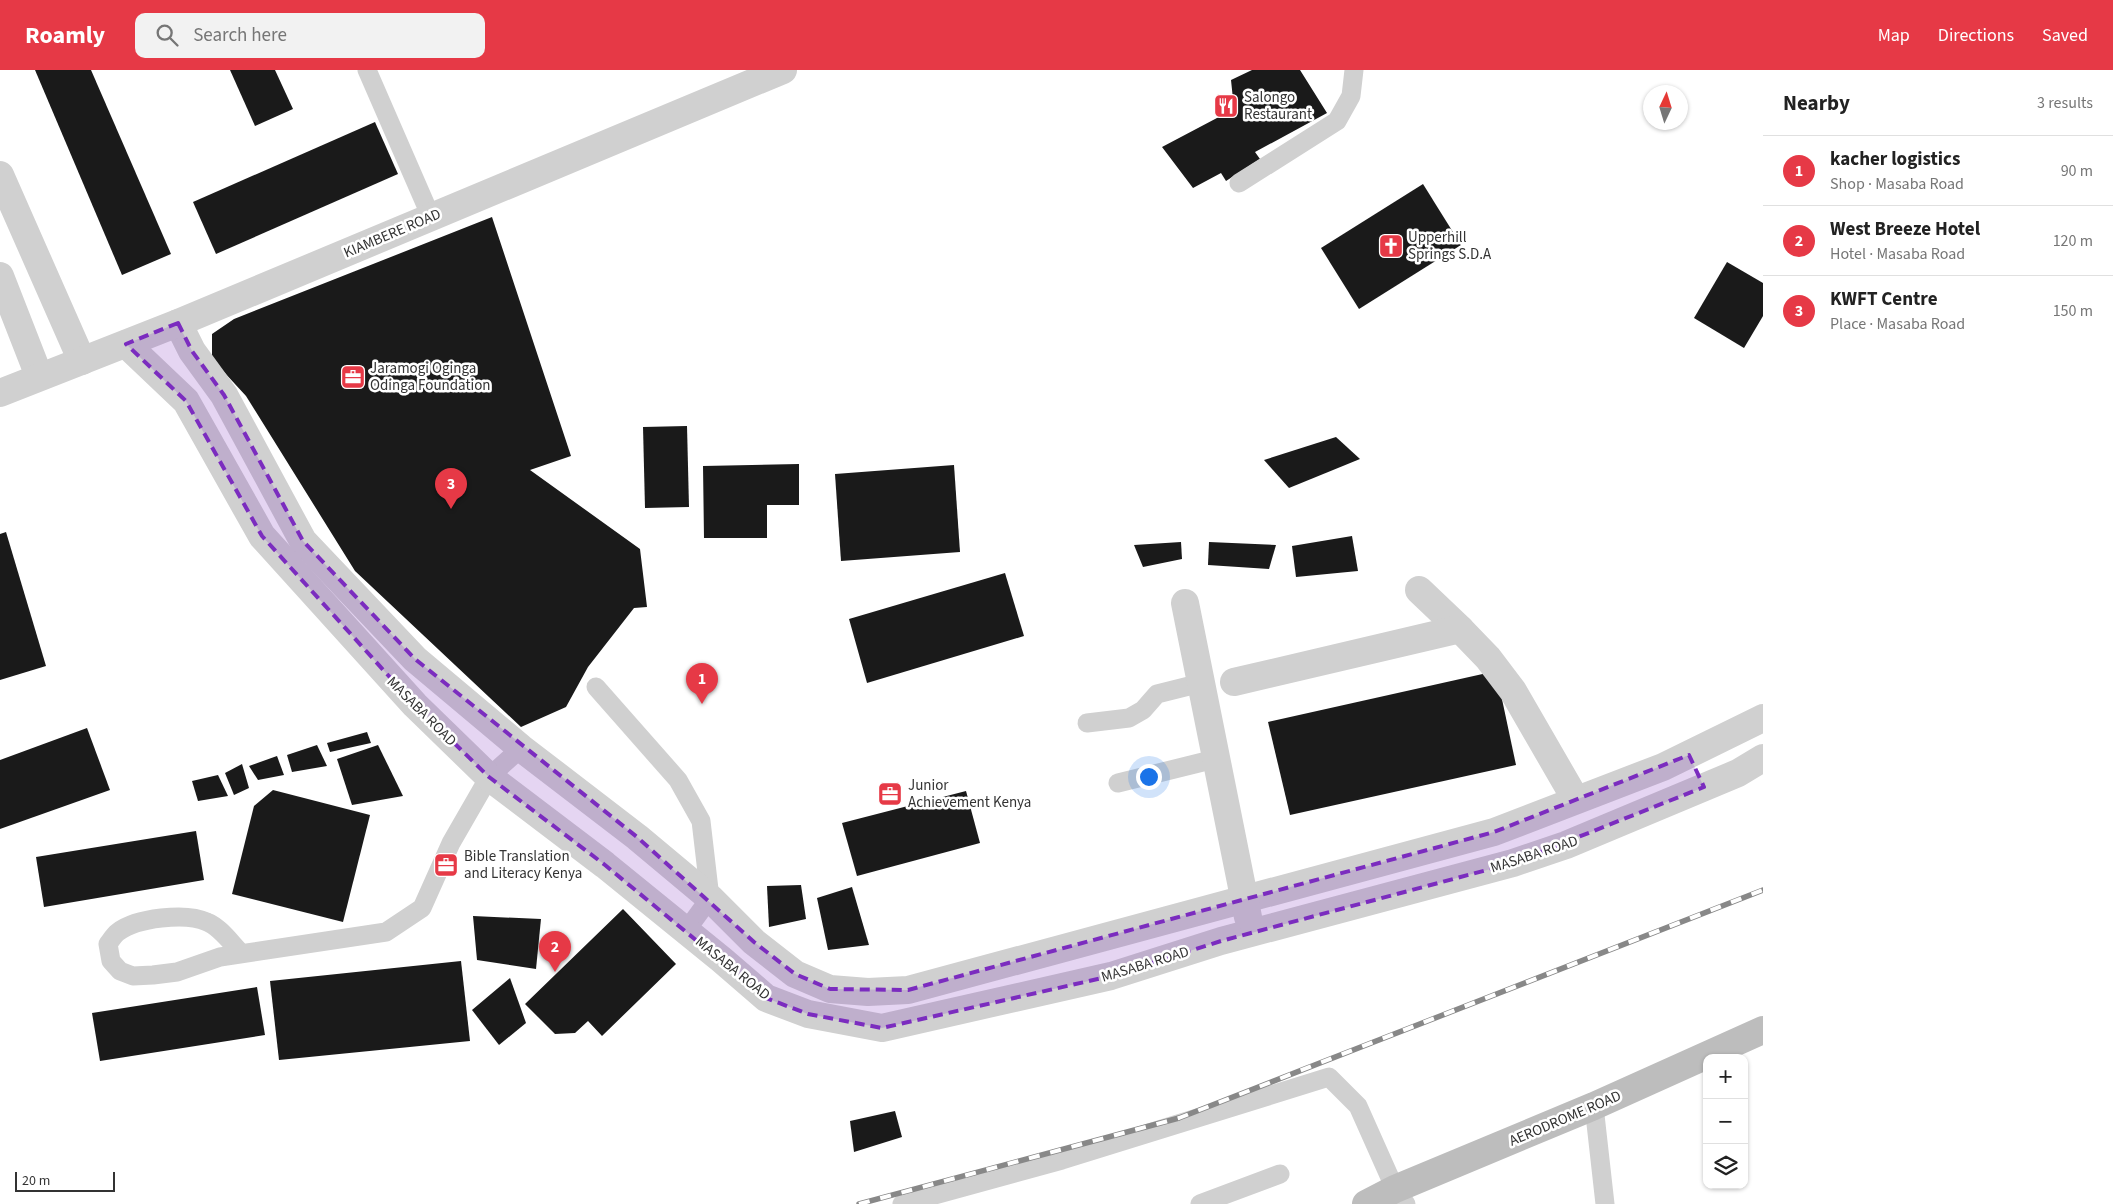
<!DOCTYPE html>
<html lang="en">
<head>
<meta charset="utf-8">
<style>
  :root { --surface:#fff; --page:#f2f2f2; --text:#222; --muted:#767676; --line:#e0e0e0; --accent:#e63946 }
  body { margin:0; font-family:"Source Sans 3",sans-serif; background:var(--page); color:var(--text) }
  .controls { position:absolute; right:15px; bottom:15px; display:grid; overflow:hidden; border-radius:10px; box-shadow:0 1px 4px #0004 }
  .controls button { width:45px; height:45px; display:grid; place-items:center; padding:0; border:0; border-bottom:1px solid var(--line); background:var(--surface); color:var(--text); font:25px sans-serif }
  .compass { position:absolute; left:1643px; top:15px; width:45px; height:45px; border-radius:50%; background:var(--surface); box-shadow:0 1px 4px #0004; rotate:4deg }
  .scale { position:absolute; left:15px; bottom:12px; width:100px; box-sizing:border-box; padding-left:5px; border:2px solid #333; border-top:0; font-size:14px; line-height:18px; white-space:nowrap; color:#333; -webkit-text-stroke:4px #fff; paint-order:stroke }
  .you { position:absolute; left:1148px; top:706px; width:18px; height:18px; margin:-12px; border:4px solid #fff; border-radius:50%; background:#1a73e8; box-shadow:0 0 0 8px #1a73e833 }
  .badge { display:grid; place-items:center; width:32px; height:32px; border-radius:50%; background:var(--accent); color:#fff; font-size:16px; font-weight:700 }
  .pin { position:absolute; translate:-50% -41px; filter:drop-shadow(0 1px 2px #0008) }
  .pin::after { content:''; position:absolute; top:26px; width:18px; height:15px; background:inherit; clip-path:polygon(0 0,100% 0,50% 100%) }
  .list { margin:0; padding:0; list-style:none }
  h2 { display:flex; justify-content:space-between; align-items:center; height:65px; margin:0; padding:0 20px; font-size:21px }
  h2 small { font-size:16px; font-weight:400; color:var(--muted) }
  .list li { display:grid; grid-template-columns:32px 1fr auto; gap:15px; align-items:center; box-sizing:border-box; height:70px; padding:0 20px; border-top:1px solid var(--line) }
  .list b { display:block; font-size:19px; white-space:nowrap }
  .list p { margin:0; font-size:16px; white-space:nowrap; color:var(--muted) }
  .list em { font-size:16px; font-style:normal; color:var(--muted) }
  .icon { flex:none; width:28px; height:28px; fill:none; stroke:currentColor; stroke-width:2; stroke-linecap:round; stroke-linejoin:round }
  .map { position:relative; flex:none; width:1763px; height:1134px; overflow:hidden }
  header { display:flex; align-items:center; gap:30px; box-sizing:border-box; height:70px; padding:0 25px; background:var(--accent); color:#fff }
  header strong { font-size:24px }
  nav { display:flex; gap:28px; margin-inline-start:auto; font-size:18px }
  .search { width:350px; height:45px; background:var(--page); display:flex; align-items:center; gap:12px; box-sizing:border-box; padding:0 18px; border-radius:10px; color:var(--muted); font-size:19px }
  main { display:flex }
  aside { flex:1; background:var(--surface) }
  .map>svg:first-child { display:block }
</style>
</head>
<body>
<header>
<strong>Roamly</strong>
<div class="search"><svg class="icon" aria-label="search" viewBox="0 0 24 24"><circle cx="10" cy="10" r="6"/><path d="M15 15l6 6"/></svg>Search here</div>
<nav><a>Map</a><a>Directions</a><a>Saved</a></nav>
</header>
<main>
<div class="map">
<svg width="1763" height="1134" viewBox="0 0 1763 1134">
  <rect width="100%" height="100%" fill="#fff"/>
  <!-- building -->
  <g fill="#1a1a1a">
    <polygon points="35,0 91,0 171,184 122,205"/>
    <polygon points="230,0 275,0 293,39 255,56"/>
    <polygon points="1252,0 1300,0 1327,43 1255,82 1260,89 1226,111 1221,103 1193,118 1162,77 1234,39 1231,10"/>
    <polygon points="375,52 398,104 216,184 193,132"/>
    <polygon points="1423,114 1461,175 1359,239 1321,178"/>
    <polygon points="492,147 571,386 530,400 640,479 647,537 634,538 588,597 566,637 521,657 355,501 246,326 212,289 212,264 234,249"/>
    <polygon points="1727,192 1763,213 1763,246 1744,278 1694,248"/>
    <polygon points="687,356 689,437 645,438 643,357"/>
    <polygon points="1336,367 1360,389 1289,418 1264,390"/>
    <polygon points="799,394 799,435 767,435 767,468 704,468 703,396"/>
    <polygon points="954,395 960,482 841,491 835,404"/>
    <polygon points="6,462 46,596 0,610 0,464"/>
    <polygon points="1352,466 1358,501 1296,507 1292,476"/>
    <polygon points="1181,472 1182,489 1143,497 1134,475"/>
    <polygon points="1209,472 1276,475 1269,499 1208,495"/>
    <polygon points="1005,503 1024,566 867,613 849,549"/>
    <polygon points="1496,601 1516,695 1290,745 1268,652"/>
    <polygon points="87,658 110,720 0,759 0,690"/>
    <polygon points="367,662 371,673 330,682 327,673"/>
    <polygon points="317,675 327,696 292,702 287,685"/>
    <polygon points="378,675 403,726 352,735 337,689"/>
    <polygon points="277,686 284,705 258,710 249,696"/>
    <polygon points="242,694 249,718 234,725 225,703"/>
    <polygon points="218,705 228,726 198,731 192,711"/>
    <polygon points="273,720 370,745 343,852 232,824 254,736"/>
    <polygon points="966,721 980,773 857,806 842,753"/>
    <polygon points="196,761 204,810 44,837 36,787"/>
    <polygon points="801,815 806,849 769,857 767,816"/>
    <polygon points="852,817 869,875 828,880 817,828"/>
    <polygon points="623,839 676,894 602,966 588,951 575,963 555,964 525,934"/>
    <polygon points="473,846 541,849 536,899 477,890"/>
    <polygon points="461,891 470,971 279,990 270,911"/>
    <polygon points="510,908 526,953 499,975 472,940"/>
    <polygon points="257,917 265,965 100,991 92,943"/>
    <polygon points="895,1041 902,1067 854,1082 850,1051"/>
  </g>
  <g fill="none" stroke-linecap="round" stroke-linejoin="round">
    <!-- service -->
    <g stroke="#d0d0d0" stroke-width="19">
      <polyline points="367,0 431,147"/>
      <polyline points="1239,113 1337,51 1351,26 1354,0"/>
      <polyline points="596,617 678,710 701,751 710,828 686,861"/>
      <polyline points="1087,653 1129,648 1143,640 1157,624 1201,613"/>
      <polyline points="1118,713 1215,689"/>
      <path d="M241 883C231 873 220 857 207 852 186 842 136 848 118 862 114 865 111 870 108 874L111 891 120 901 133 906 153 905 177 902 220 887 386 862 422 838 451 773 489 707 521 678"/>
      <polyline points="1594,1036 1605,1134"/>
      <polyline points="902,1134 1062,1090 1329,1007 1358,1036 1395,1119 1406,1134"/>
      <polyline points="1200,1134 1280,1104"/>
    </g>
    <!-- minor -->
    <g stroke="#d0d0d0" stroke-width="28">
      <polyline points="0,105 82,291"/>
      <polyline points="0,206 39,306"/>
      <polyline points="178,253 192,281 224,325 303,471 415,589 521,678 637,767 710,828 754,872 795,904 830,919 868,922 908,920 1494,762 1663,697 1763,648"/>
      <polyline points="126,274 186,331 262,466 415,635 489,707 605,795 722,890 766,928 808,944 882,958 1111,906 1221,871 1513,793 1566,775 1738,703 1763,688"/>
      <polyline points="0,323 178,253 783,0"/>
      <polyline points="1419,520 1460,559"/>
      <polyline points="1185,533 1248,847"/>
      <polyline points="1234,612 1460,559 1488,588 1513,621 1576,730"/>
    </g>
    <!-- secondary -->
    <polyline stroke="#bdbdbd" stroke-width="28" points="1366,1134 1395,1119 1594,1036 1763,960"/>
    <defs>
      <polyline id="rail" points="859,1134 1179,1048 1763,820"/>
    </defs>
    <!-- rail casing -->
    <use href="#rail" stroke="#888" stroke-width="5.5"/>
    <!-- rail -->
    <use href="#rail" stroke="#fff" stroke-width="4" stroke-dasharray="11" stroke-linecap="butt"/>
  </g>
  <!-- marked area -->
  <path fill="#7b2cbf" fill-opacity="0.2" stroke="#7b2cbf" stroke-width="4" stroke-dasharray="10 6" stroke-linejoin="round" d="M178 253 192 281 224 325 303 471 415 589 637 767 754 872 795 904 830 919 908 920 1494 762 1689 685 1704 717 1513 793 1221 871 1111 906 882 958 808 944 766 928 605 795 489 707 415 635 262 466 186 331 126 274Z"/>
  <!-- icons -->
  <defs>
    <symbol id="restaurant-square" viewBox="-11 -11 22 22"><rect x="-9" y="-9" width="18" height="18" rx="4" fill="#e63946" stroke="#fff"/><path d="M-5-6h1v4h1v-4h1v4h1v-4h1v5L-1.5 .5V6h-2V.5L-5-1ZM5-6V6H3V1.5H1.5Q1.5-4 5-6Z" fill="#fff"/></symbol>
    <symbol id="church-square" viewBox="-11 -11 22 22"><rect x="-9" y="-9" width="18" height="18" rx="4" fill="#e63946" stroke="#fff"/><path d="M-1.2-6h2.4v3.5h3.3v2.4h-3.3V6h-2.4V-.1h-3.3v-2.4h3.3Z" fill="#fff"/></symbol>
    <symbol id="office-square" viewBox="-11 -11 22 22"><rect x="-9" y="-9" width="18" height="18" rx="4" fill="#e63946" stroke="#fff"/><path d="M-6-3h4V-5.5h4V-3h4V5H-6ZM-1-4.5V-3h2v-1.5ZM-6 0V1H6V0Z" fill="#fff"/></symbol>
  </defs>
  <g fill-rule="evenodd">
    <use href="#restaurant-square" x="1212" y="22" width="28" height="28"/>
    <use href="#church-square" x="1377" y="162" width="28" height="28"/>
    <use href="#office-square" x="339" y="293" width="28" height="28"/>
    <use href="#office-square" x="876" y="710" width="28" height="28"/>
    <use href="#office-square" x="432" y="781" width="28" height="28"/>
  </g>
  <g text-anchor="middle" stroke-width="5" stroke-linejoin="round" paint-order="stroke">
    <!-- poi labels -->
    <g font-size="15" fill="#333" stroke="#fff" text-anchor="start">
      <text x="1244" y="32">Salongo<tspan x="1244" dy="17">Restaurant</tspan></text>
      <text x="1408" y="172">Upperhill<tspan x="1408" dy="17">Springs S.D.A</tspan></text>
      <text x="370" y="303">Jaramogi Oginga<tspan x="370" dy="17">Odinga Foundation</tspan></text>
      <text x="908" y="720">Junior<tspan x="908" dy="17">Achievement Kenya</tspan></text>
      <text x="464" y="791">Bible Translation<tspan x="464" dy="17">and Literacy Kenya</tspan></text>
    </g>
    <!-- street labels -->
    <g font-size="15" fill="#333" stroke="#fff">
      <text transform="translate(392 163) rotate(-23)" y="5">KIAMBERE ROAD</text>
      <text transform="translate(422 641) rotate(45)" y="5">MASABA ROAD</text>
      <text transform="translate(1534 784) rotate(-18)" y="5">MASABA ROAD</text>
      <text transform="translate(1145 894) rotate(-17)" y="5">MASABA ROAD</text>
      <text transform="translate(733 898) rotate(39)" y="5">MASABA ROAD</text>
      <text transform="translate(1565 1048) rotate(-23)" y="5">AERODROME ROAD</text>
    </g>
  </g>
</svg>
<div class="controls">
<button>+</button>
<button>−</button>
<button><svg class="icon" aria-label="layers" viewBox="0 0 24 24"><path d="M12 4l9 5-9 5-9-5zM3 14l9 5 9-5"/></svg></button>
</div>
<svg class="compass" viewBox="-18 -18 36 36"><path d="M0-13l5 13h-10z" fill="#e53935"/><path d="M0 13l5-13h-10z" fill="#767676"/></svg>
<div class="scale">20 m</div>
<div class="you"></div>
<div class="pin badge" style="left:702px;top:634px">1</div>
<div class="pin badge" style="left:555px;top:902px">2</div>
<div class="pin badge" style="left:451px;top:439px">3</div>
</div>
<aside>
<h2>Nearby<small>3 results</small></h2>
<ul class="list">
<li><span class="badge">1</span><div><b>kacher logistics</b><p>Shop · Masaba Road</p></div><em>90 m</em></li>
<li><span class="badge">2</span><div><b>West Breeze Hotel</b><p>Hotel · Masaba Road</p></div><em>120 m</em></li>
<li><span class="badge">3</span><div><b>KWFT Centre</b><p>Place · Masaba Road</p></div><em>150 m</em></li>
</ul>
</aside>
</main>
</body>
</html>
